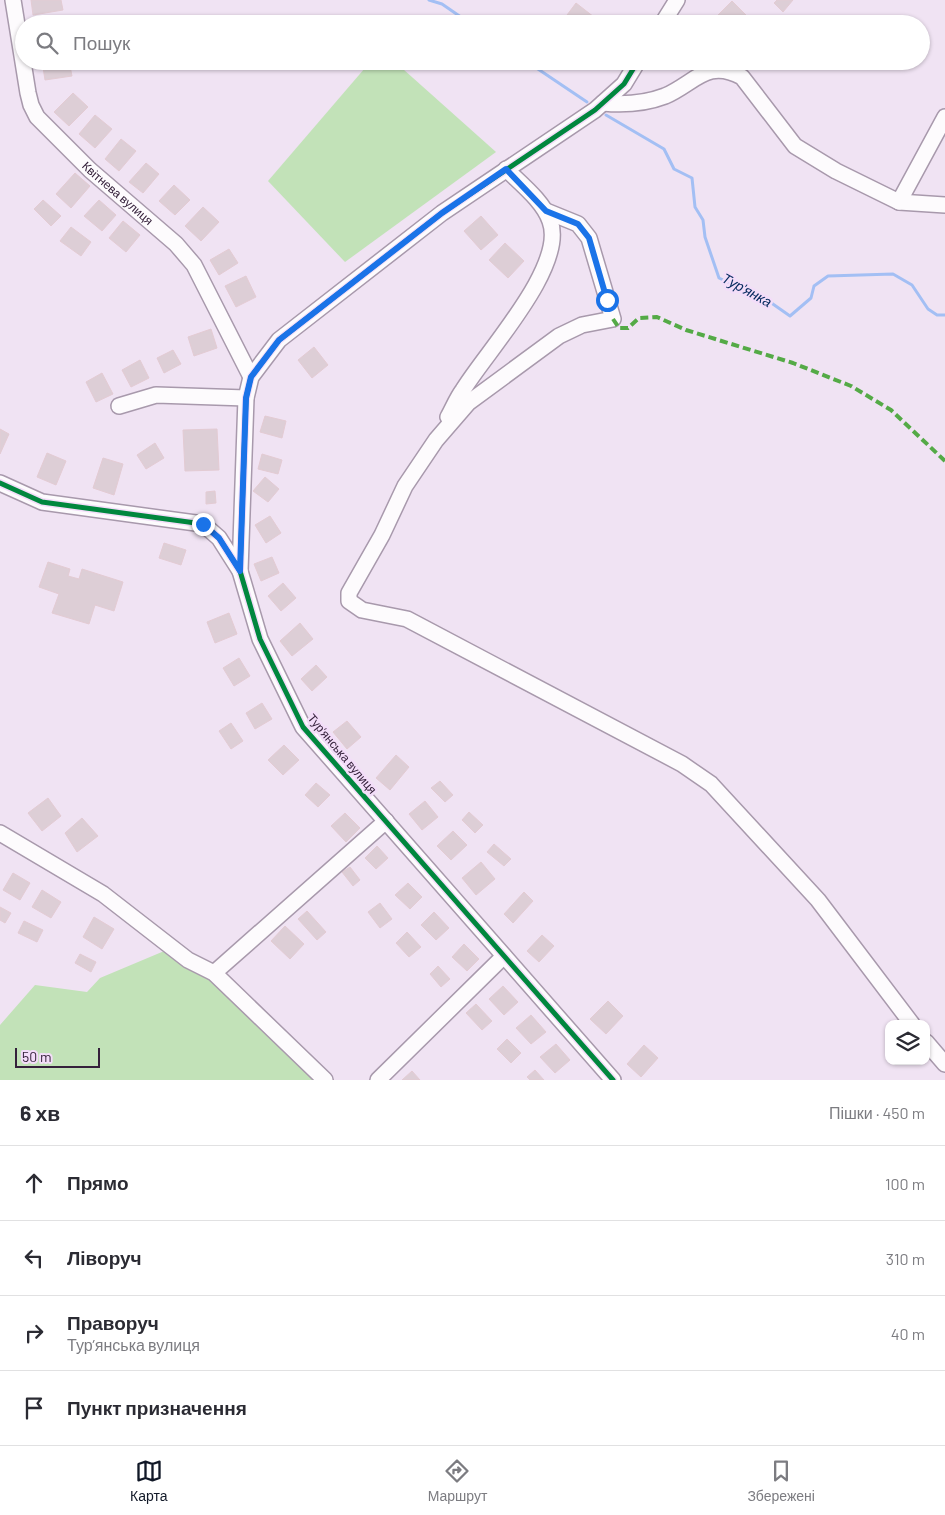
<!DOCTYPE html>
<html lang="uk">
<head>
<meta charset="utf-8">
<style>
  :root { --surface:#fff; --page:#f7f7f7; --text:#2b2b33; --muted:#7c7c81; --line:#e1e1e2; --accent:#111827 }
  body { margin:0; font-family:Barlow,sans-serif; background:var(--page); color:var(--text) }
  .controls { position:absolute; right:15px; bottom:15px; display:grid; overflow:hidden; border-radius:10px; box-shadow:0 1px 4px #0004 }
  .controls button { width:45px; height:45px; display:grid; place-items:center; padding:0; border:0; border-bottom:1px solid var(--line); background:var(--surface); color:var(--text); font:25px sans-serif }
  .scale { position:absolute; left:15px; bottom:12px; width:85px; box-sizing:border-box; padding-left:5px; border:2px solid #35213b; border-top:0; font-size:14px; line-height:18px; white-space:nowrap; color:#35213b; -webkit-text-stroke:4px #f3ddf9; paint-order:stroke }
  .stop { position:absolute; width:15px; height:15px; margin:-11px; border:4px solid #1a73e8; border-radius:50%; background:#fff }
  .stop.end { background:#1a73e8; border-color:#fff; box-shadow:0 1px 5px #0008 }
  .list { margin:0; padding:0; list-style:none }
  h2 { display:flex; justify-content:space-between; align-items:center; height:65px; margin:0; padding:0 20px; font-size:21px }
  h2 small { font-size:16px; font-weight:400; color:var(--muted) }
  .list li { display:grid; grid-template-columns:32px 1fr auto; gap:15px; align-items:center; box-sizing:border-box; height:75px; padding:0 20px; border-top:1px solid var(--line) }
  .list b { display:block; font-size:19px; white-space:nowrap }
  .list p { margin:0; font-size:16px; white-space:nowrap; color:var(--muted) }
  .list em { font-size:16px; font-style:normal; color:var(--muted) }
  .icon { flex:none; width:28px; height:28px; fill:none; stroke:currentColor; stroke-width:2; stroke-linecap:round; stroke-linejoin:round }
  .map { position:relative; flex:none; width:945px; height:1080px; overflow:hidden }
  .search { position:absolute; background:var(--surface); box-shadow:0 1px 4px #0004; left:15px; right:15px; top:15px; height:55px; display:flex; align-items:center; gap:12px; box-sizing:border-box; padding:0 18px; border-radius:28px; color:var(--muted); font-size:19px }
  .sheet { height:365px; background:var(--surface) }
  nav { display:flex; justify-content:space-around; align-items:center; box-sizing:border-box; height:70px; border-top:1px solid var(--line); background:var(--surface); font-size:14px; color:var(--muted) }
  nav a { display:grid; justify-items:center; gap:2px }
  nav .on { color:var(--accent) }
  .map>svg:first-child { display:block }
</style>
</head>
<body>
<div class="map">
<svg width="945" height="1080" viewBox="0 0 945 1080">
  <rect width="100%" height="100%" fill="#f0e3f3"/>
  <!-- green -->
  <g fill="#c2e2b8">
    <polygon points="371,61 394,61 496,152 345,262 268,181"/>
    <polygon points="169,949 224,985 324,1080 0,1080 0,1025 35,985 87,992 100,978"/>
  </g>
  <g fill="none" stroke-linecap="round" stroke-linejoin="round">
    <!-- stream -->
    <g stroke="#a3bff4" stroke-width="3">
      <polyline points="429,0 442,4 471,24"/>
      <polyline points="526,61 587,102"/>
      <polyline points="606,115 664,149 674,169 692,178 695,207 703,220 705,237 719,278 770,302 790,316 811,298 814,286 828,276 893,274 912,285 928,309 937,315 945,315"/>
    </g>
  </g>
  <!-- building -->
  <g fill="#ddced6" stroke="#e3cbd3">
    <polygon points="31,0 61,0 63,10 33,15"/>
    <polygon points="777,0 793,0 783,12 774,3"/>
    <polygon points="732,1 746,15 737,24 725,24 717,16"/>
    <polygon points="576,3 594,17 589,24 570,24 564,19"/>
    <polygon points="42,61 69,61 72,76 45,80"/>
    <polygon points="73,93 88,107 69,126 54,112"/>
    <polygon points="95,115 112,129 95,148 79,134"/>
    <polygon points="121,139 136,151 119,171 105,159"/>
    <polygon points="146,163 159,174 143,193 129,182"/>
    <polygon points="75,173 90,186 71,208 56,194"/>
    <polygon points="174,185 190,200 175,215 159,201"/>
    <polygon points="43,200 61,216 51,226 34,209"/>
    <polygon points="99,200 116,215 102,231 84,216"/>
    <polygon points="203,207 219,222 201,241 185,226"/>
    <polygon points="481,216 498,235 481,250 464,231"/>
    <polygon points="123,221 140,235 126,252 109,238"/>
    <polygon points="71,227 91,242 81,256 60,241"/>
    <polygon points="505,243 524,261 508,278 489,260"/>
    <polygon points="229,249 238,263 219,275 210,260"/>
    <polygon points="246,276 256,297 236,307 225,286"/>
    <polygon points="211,329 217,348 194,356 188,337"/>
    <polygon points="314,347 328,365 312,378 298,360"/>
    <polygon points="173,350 181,364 164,373 157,358"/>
    <polygon points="140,360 149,378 131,387 122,370"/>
    <polygon points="102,373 113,394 96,402 86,382"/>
    <polygon points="265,416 286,421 282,438 260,432"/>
    <polygon points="0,429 9,434 0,454"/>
    <polygon points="217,429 219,470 185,471 183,430"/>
    <polygon points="155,443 164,458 146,469 137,455"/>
    <polygon points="47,453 66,461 56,485 37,477"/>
    <polygon points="262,454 282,460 278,474 258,469"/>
    <polygon points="103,458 123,464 114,495 93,488"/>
    <polygon points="265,477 279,489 268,502 253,491"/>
    <polygon points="215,491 216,503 206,504 206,492"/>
    <polygon points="270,516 281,533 266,543 255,525"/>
    <polygon points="164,543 186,550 181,565 159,558"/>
    <polygon points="272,557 279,573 261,581 254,564"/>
    <polygon points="48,562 70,569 68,576 79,579 82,569 123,582 114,611 95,605 89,624 52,613 59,594 39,587"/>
    <polygon points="283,583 296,598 281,611 268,596"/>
    <polygon points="229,613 237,634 215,643 207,622"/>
    <polygon points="300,623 313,639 292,656 280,641"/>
    <polygon points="239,658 250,676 234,686 223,668"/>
    <polygon points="316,665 327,677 312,691 301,679"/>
    <polygon points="262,703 272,719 255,729 246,713"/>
    <polygon points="347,721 361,737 347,749 333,732"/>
    <polygon points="231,723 243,741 231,749 219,731"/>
    <polygon points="284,745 299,760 283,775 268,760"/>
    <polygon points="396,755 409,767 390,790 376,778"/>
    <polygon points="440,781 453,795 445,802 431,788"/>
    <polygon points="316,783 330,795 318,807 305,795"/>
    <polygon points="48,798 61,816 42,831 28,813"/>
    <polygon points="425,801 438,817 422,830 409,814"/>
    <polygon points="469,812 483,825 475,833 462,820"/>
    <polygon points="345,813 360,828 346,842 331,826"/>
    <polygon points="82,818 98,836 77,852 65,833"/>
    <polygon points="453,831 467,845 451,860 437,846"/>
    <polygon points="494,844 511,859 504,866 487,852"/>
    <polygon points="377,846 388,858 376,869 365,858"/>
    <polygon points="481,862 495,879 476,895 462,878"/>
    <polygon points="350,867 360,880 353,886 342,872"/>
    <polygon points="13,873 30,883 20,900 3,890"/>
    <polygon points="408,883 422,897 410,909 395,895"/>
    <polygon points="42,890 61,902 51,918 32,907"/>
    <polygon points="524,892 533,901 513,923 504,914"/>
    <polygon points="380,903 392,919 380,928 368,912"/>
    <polygon points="0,907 11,913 5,923 0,920"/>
    <polygon points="307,911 326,932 317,940 298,919"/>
    <polygon points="434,912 449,928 436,940 421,925"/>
    <polygon points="94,917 114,929 102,949 83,937"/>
    <polygon points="24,921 43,930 37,942 18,933"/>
    <polygon points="285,926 304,944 290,959 271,941"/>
    <polygon points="407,932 421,947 409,957 396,943"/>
    <polygon points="542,935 554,946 539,962 527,951"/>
    <polygon points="464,944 479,959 467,971 452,957"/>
    <polygon points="80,954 96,962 91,972 75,963"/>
    <polygon points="438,966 450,979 441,987 430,974"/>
    <polygon points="503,986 518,1002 504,1015 489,999"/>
    <polygon points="608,1001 623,1016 606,1034 590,1019"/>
    <polygon points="476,1004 492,1021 482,1030 466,1013"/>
    <polygon points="531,1015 546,1032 531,1044 516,1028"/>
    <polygon points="507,1039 521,1053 511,1063 497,1049"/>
    <polygon points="556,1044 570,1060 555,1073 540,1057"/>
    <polygon points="644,1045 658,1058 641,1077 627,1064"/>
    <polygon points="535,1070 544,1080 530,1080 527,1077"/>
    <polygon points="412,1071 420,1080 402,1080"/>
  </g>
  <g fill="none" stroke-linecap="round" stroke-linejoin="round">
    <defs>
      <g id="minor">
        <path id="s1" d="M13 0 28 93 31 105 37 117 90 170 176 244 194 265 251 377"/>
        <polyline points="662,24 677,0"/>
        <path d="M603 103C624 105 644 104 665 96 695 83 707 58 742 77L795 146 836 171 899 202 945 205"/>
        <polyline points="899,202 945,117"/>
        <polyline points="546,211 578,224 589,238 613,319 582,325 559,336 468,403 436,440 405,486 382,535 349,593 349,601 362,610 407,619 682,764 711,784 818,900 912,1024"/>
        <polyline points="119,406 156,395 246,398"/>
        <path d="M448 417C453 408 457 398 463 390 486 352 567 266 550 221 543 201 521 184 506 169"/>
        <polyline points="0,483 42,502 203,524 219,538 240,571 260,639 303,727 613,1080"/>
        <polyline points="240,571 246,398 251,377 279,340 442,213 595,110 624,84 638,61"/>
        <polyline points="0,833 103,894 188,960 214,973 325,1080"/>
        <polyline points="214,973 386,821"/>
        <polyline points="926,1042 945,1064"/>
        <polyline points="378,1080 504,956"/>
      </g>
    </defs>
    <!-- minor casing -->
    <use href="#minor" stroke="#a899ac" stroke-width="18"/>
    <!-- minor -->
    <use href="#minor" stroke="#fdfbfd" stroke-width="15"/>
    <!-- quiet -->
    <polyline stroke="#54aa46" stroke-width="4" stroke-dasharray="8 4" stroke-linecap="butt" points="613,319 619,328 628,328 639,318 657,317 686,330 793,363 851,386 891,410 945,461"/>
    <defs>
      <g id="cycleway">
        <polyline points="0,483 42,502 203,524 219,538 240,571 260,639 303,727 613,1080"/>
        <polyline points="240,571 246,398 251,377 279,340 442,213 595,110 624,84 638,61"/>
      </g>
    </defs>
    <!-- cycleway casing -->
    <use href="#cycleway" stroke="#f3ddf9" stroke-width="8"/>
    <!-- cycleway -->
    <use href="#cycleway" stroke="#00873e" stroke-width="5"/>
  </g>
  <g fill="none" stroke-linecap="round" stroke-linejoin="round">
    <!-- route -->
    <polyline stroke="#1a73e8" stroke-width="6" points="203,524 219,538 240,571 246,398 251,377 279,340 442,213 506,169 546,211 578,224 589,238 607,300"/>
  </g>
  <g text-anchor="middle" stroke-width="5" stroke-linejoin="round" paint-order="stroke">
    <!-- street labels -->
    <g font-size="12" fill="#35213b" stroke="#f3ddf9">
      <text dy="4" stroke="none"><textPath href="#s1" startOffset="231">Квітнева вулиця</textPath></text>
      <text transform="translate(342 754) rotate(50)" y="4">Турʼянська вулиця</text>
    </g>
    <!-- water labels -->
    <g font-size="14" font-style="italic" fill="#052a5e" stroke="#f3ddf9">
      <text transform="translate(747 290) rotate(29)" y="5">Тур'янка</text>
    </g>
  </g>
</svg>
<div class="controls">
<button><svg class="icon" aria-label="layers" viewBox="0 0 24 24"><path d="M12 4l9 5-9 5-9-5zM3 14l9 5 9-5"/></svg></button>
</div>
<div class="scale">50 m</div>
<div class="stop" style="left:607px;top:300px"></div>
<div class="stop end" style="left:203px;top:524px"></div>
<div class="search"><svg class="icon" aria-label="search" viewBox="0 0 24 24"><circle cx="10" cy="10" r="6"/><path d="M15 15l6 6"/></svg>Пошук</div>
</div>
<section class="sheet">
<h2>6 хв<small>Пішки · 450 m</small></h2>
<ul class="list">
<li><svg class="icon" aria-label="ahead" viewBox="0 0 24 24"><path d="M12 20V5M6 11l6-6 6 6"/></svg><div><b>Прямо</b></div><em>100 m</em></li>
<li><svg class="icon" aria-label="left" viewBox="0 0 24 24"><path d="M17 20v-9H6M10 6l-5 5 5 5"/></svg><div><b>Ліворуч</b></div><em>310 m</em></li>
<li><svg class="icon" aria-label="right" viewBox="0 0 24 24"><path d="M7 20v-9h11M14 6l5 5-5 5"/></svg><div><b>Праворуч</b><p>Турʼянська вулиця</p></div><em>40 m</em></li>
<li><svg class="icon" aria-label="arrive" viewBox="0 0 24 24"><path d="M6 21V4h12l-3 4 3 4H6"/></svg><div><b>Пункт призначення</b></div></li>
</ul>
</section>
<nav>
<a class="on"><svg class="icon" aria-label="map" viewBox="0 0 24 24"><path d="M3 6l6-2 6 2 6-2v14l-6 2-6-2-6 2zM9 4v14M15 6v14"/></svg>Карта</a>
<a><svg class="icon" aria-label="directions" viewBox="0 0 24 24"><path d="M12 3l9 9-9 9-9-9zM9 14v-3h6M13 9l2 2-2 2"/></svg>Маршрут</a>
<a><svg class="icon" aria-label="saved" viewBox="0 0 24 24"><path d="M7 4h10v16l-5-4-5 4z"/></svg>Збережені</a>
</nav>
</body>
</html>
